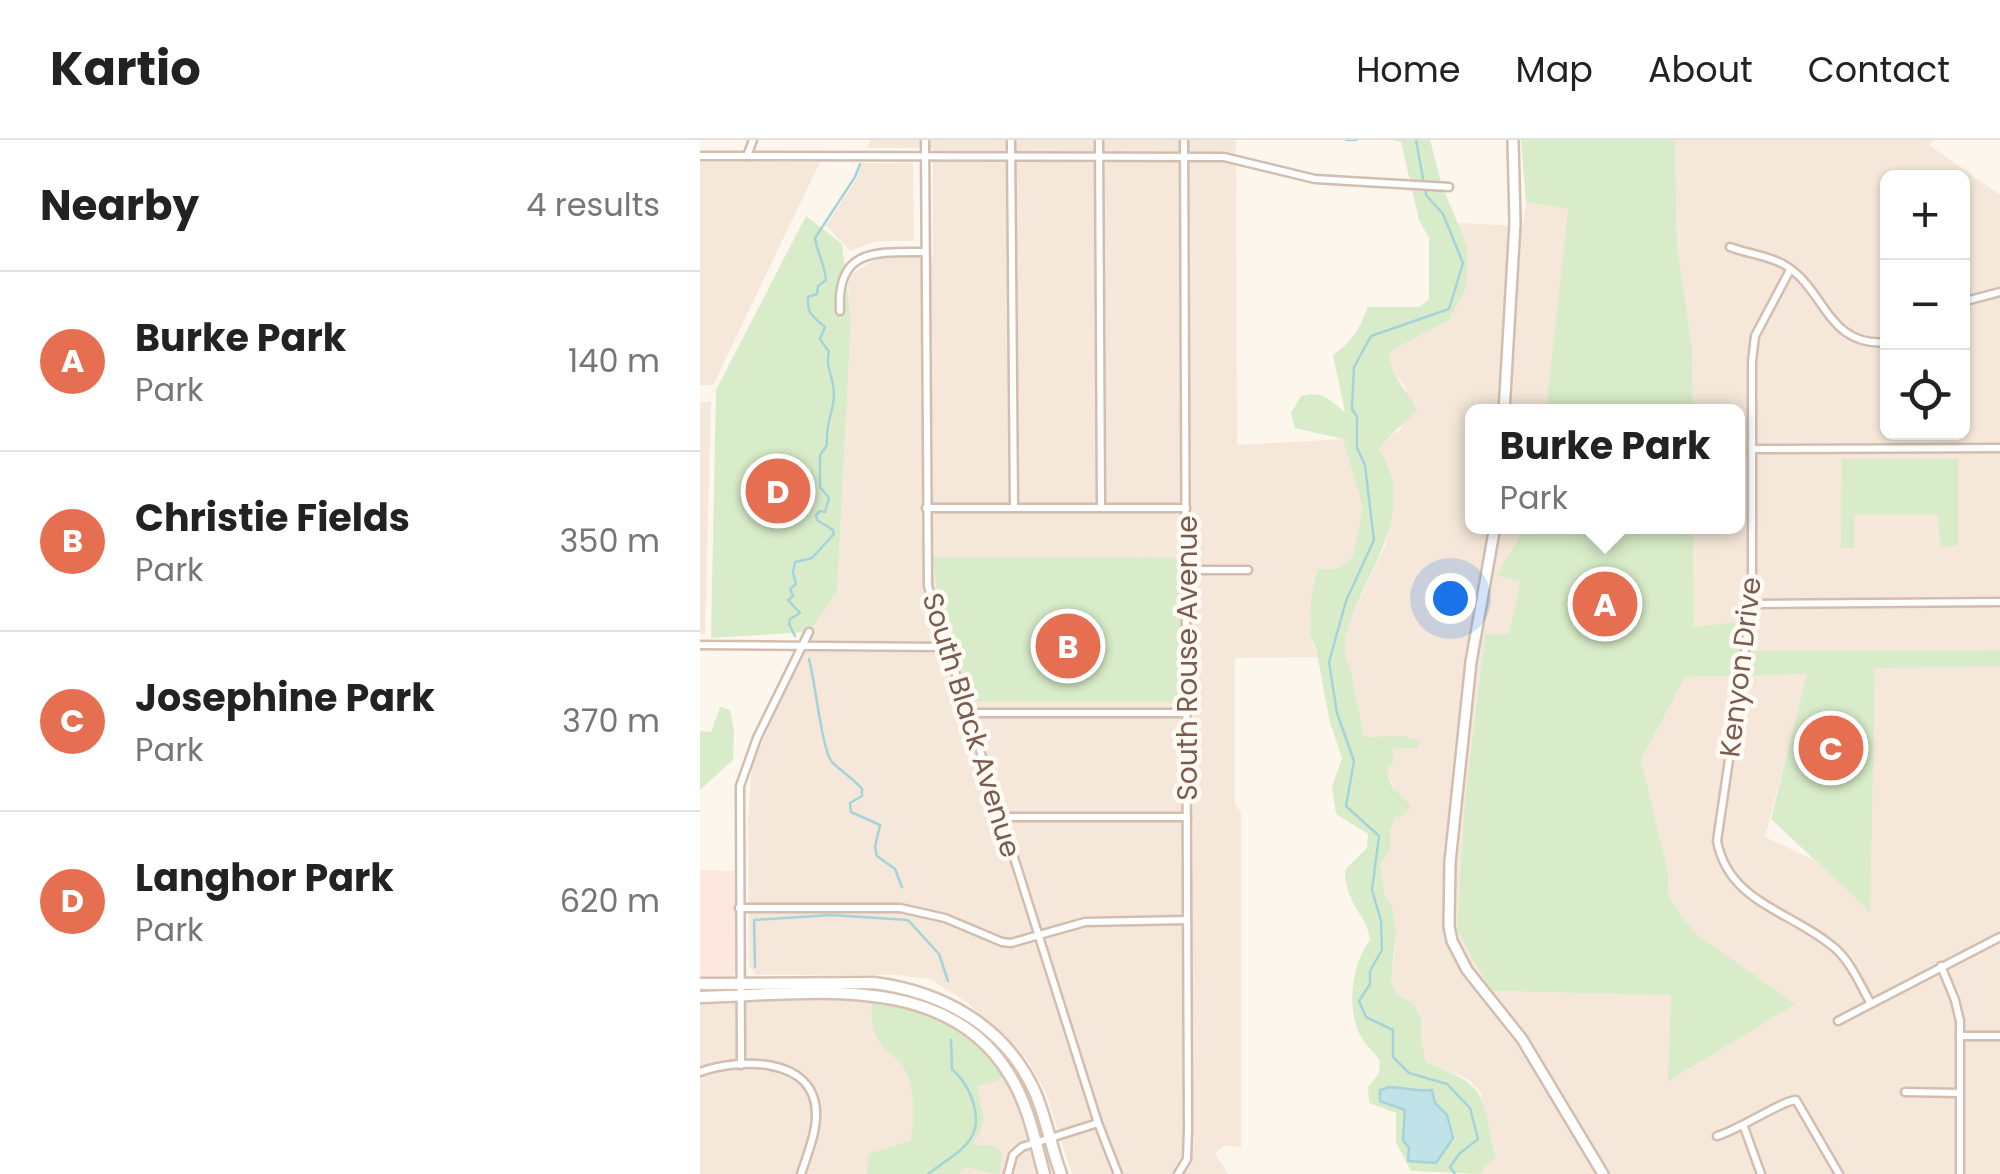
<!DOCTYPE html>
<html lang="en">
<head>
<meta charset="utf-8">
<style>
  :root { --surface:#fff; --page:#f6f6f6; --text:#222; --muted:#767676; --line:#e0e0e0; --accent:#e76f51 }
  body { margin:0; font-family:Poppins,sans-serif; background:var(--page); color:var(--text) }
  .controls { position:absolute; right:30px; top:30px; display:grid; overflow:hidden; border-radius:15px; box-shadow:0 2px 8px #0004 }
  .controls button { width:90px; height:90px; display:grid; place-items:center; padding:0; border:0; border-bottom:2px solid var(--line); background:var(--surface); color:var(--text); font:50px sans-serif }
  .you { position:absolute; left:750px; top:458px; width:35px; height:35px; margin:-25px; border:8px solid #fff; border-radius:50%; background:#1a73e8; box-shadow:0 0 0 15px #1a73e833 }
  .badge { display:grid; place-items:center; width:65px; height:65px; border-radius:50%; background:var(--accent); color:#fff; font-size:32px; font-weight:700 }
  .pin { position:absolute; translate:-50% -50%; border:5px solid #fff; box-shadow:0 2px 10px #0006 }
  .popup { position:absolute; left:765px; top:264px; width:280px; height:130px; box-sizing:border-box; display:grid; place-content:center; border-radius:15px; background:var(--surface); filter:drop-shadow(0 2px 8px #0005); font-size:32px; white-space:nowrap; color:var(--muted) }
  .popup b { font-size:38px; color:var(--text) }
  .popup::after { content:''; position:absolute; left:50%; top:100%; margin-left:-20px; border:20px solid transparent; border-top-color:var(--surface) }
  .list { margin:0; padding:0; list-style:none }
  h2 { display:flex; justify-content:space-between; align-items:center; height:130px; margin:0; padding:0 40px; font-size:42px }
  h2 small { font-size:32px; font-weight:400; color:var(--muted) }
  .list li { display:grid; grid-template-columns:65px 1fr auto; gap:30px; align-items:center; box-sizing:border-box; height:180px; padding:0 40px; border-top:2px solid var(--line) }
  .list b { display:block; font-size:38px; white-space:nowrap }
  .list p { margin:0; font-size:32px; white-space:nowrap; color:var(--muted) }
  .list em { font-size:32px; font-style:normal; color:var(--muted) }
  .icon { flex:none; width:55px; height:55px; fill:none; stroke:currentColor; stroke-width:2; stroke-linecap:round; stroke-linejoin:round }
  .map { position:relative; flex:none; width:1300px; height:1034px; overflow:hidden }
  header { display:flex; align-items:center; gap:60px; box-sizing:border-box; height:140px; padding:0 50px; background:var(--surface); border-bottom:2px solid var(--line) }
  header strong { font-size:48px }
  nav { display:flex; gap:55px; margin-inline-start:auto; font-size:35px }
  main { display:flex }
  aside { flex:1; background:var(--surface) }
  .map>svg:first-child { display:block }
</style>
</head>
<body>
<header>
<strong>Kartio</strong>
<nav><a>Home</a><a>Map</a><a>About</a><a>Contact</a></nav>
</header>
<main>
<aside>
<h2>Nearby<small>4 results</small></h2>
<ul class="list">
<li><span class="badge">A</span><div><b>Burke Park</b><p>Park</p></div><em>140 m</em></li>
<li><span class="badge">B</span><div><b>Christie Fields</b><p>Park</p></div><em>350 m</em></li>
<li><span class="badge">C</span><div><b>Josephine Park</b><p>Park</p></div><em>370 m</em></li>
<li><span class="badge">D</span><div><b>Langhor Park</b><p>Park</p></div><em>620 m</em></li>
</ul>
</aside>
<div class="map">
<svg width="1300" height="1034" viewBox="0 0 1300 1034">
  <rect width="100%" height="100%" fill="#fdf6ec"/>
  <!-- residential -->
  <g fill="#f5e8da" fill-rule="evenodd">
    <polygon points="171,0 536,0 537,305 643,299 648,308 663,367 661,387 654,417 636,429 617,429 615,435 610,495 618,517 535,518 535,665 541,672 541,1007 524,1006 515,1013 528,1034 372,1034 346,953 326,918 268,863 230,839 196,835 56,835 49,826 48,678 52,623 99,523 109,492 137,452 151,179 147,137 180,116 233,117 233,8 167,8"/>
    <path d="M975 0H1233L1229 5 1300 55V510L1040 511 1044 481 994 487 993 387 1038 386V272L993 271 992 207 977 105ZM1188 38H1262V292H1188Z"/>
    <polygon points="0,22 120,22 13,245 0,245"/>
    <polygon points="162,23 213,23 214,101 176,101 150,111 126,85 157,39"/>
    <polygon points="826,62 868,68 847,271 772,272 772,386 825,387 798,434 820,441 809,494 791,851 972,855 969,942 1094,864 995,793 969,758 968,731 941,620 985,537 1108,534 1065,697 1114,720 1169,771 1175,528 1300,527 1300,1034 781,1034 785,1025 796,1016 781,953 768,939 726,922 721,900 721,878 713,863 698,855 691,841 695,811 692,767 684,754 680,724 690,710 690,690 695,679 705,674 687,632 691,609 717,608 702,596 664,598 650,526 643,517 645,490 685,407 692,372 691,354 678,310 683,301 701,289 706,248 689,228 689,212 749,180 767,146 767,105 758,83 823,86"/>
    <polygon points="0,262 11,262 5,494 0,494"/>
    <polygon points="169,859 264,891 295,918 313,947 342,1034 0,1034 0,860"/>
  </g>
  <!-- commercial -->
  <polygon fill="#fde8e0" points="0,730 36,731 36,830 32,836 0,837"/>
  <!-- green -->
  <g fill="#d8ecc9">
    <path d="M693 0H730L742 46 767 105V146L749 180 689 212C689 234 707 250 717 271 705 284 687 295 679 310 733 387 619 480 650 526L664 597 702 596 721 600 717 608 692 609 694 620 687 632 692 647 711 666 705 674 695 679 690 690V710L680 724 684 754 692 767 696 790 691 841 698 855 713 863 721 878V900L726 922C791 948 780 952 796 1017L785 1025 781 1034 711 1031 696 1002V973L669 963 668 947 679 933 680 921C674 911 664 904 660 895 646 868 652 823 670 800 668 776 645 765 645 730L667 708 668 694 636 674 632 647 642 618 630 583 616 508 610 496 611 458 617 429H636L653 417 663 367 643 299 595 288 591 273 601 256C623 250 629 260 645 272L633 215C652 202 660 188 668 167H719L729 159V98L719 80 701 2Z"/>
    <polygon points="821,0 975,0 977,105 992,207 993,271 846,271 868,69 826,62"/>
    <polygon points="106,76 142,104 151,179 137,452 109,492 11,498 16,250"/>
    <polygon points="1142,319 1258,319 1258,406 1240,407 1238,374 1154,374 1154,408 1141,408"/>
    <polygon points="825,387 993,387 994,487 1044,481 1040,511 1300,510 1300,527 1175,528 1170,772 1071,679 1107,534 985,537 941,620 968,731 969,758 995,793 1095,864 968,942 971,855 791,851 757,789 765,662 785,494 809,494 820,441 797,435"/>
    <polygon points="232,417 480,418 481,562 272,561 237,451"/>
    <polygon points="20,567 30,570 34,592 33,620 0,650 0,591 11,592"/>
    <path d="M174 859C233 867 271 890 307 938L278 946C280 978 292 973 272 1005L295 1006 302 1014 299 1034 264 1027 259 1034H167L168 1014 210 1001C216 980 215 940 200 922 197 918 191 916 187 912 175 900 167 875 174 859Z"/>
  </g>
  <!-- water -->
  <path fill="#bfe3e8" stroke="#a5d3da" stroke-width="2.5" d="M688 947C704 947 716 952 732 950L735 963 747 975 753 998 736 1023 708 1021 709 1008 703 1000 705 970 680 961V950Z"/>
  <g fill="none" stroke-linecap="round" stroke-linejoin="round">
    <!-- stream -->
    <g stroke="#a5d3da" stroke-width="2.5">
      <polyline points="646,0 656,0"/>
      <polyline points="716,0 726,55 743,74 763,123 749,169 671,196 654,227 652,269 657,277 657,308 665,325 674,400 646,461 629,522 637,573 654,621 646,666 679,696 672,750 681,781 682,810 670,831 670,844 659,861 666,877 693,890 693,917 709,933 747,944 770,968 778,999 759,1014 750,1027 755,1034"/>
      <path d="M95 496 89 484 90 479 100 473 88 460 93 456 90 449 96 444 93 433 95 422 112 418 134 394 133 390 117 380 116 375 120 371 125 372 129 358 120 347V315L127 305C125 283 134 272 134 254 134 239 125 227 129 212L120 199 125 187C113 176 107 175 108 157L117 154 118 146 126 140C125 125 117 113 115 98L155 37 160 24"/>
      <path d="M109 519C115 540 122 611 132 622 142 632 153 638 162 649V656L150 663 151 672 180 685 175 707 177 716 195 729 202 747"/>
      <polyline points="55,827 54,780 131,775 208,780 239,814 248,841"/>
      <path d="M228 1034C256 1012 286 1002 273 962 268 947 263 940 252 929L251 900"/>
    </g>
    <defs>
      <g id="minor">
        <polyline points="225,0 228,446 398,983 418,1034"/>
        <polyline points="311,0 314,368"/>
        <polyline points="399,0 401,368"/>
        <polyline points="0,16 524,17 615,39 749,47"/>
        <polyline points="47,16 53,0"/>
        <path d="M1030 107C1048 114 1066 115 1083 124 1126 148 1126 208 1188 202"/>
        <path d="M1090 130 1055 196 1052 221V464L1017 701C1029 764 1093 771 1136 809 1151 823 1160 844 1170 862"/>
        <polyline points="1262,162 1300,152"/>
        <path d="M140 171C136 108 176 112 225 112"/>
        <polyline points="1052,309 1300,308"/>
        <polyline points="226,368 486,368"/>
        <polyline points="487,430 548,430"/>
        <polyline points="1052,464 1300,462"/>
        <polyline points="0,505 245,507"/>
        <polyline points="266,573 487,573"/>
        <polyline points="299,677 487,677"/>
        <polyline points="39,768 200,768 245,778 302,802 311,803 385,782 487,780"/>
        <polyline points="1241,826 1255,860 1260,881 1260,1034"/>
        <polyline points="1138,881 1300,797"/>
        <polyline points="1260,896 1300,896"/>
        <polyline points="41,925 40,646 57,598 109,492"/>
        <path d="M0 932C38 918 114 916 116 972 117 992 107 1015 101 1034"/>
        <polyline points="1205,952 1259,953"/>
        <polyline points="1044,987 1061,1034"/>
        <path d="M1017 996C1039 990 1083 960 1096 960L1139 1034"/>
        <polyline points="308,1034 313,1015 322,1007 398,983"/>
        <polyline points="478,1034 487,1019 488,989 484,0"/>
      </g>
      <g id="tertiary">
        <polyline points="804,272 815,83 813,0"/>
        <polyline points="795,386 771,522 750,722 749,786 752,801 767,830 822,899 903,1034"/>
      </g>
      <g id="secondary">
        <path d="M0 844 174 843C243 852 305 886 335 952 346 978 351 1007 361 1034"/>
        <path d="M0 857C103 855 245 829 309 934 328 964 335 1000 344 1034"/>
      </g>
    </defs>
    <!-- minor casing -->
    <use href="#minor" stroke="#d1beb0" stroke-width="11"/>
    <!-- tertiary casing -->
    <use href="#tertiary" stroke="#d1beb0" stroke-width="14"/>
    <!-- secondary casing -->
    <use href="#secondary" stroke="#d6c0b0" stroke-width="15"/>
    <!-- minor -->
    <use href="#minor" stroke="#fff" stroke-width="6"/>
    <!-- tertiary -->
    <use href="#tertiary" stroke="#fff" stroke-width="9"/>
    <!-- secondary -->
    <use href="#secondary" stroke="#fff" stroke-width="10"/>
  </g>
  <g text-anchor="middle" stroke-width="9" stroke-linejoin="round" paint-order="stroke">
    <!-- street labels -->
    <g font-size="28" fill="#7a5c4d" stroke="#fffaf3">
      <text transform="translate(487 518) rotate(-90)" y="10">South Rouse Avenue</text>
      <text transform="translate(1040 527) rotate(-83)" y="10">Kenyon Drive</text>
      <text transform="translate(272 585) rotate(73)" y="10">South Black Avenue</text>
    </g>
  </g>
</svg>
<div class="controls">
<button>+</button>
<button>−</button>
<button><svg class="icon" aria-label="locate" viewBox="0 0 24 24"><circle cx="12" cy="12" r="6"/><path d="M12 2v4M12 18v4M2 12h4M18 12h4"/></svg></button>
</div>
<div class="you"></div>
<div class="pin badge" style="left:905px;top:464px">A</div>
<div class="popup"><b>Burke Park</b>Park</div>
<div class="pin badge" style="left:368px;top:506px">B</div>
<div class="pin badge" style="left:1131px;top:608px">C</div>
<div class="pin badge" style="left:78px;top:351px">D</div>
</div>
</main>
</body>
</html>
